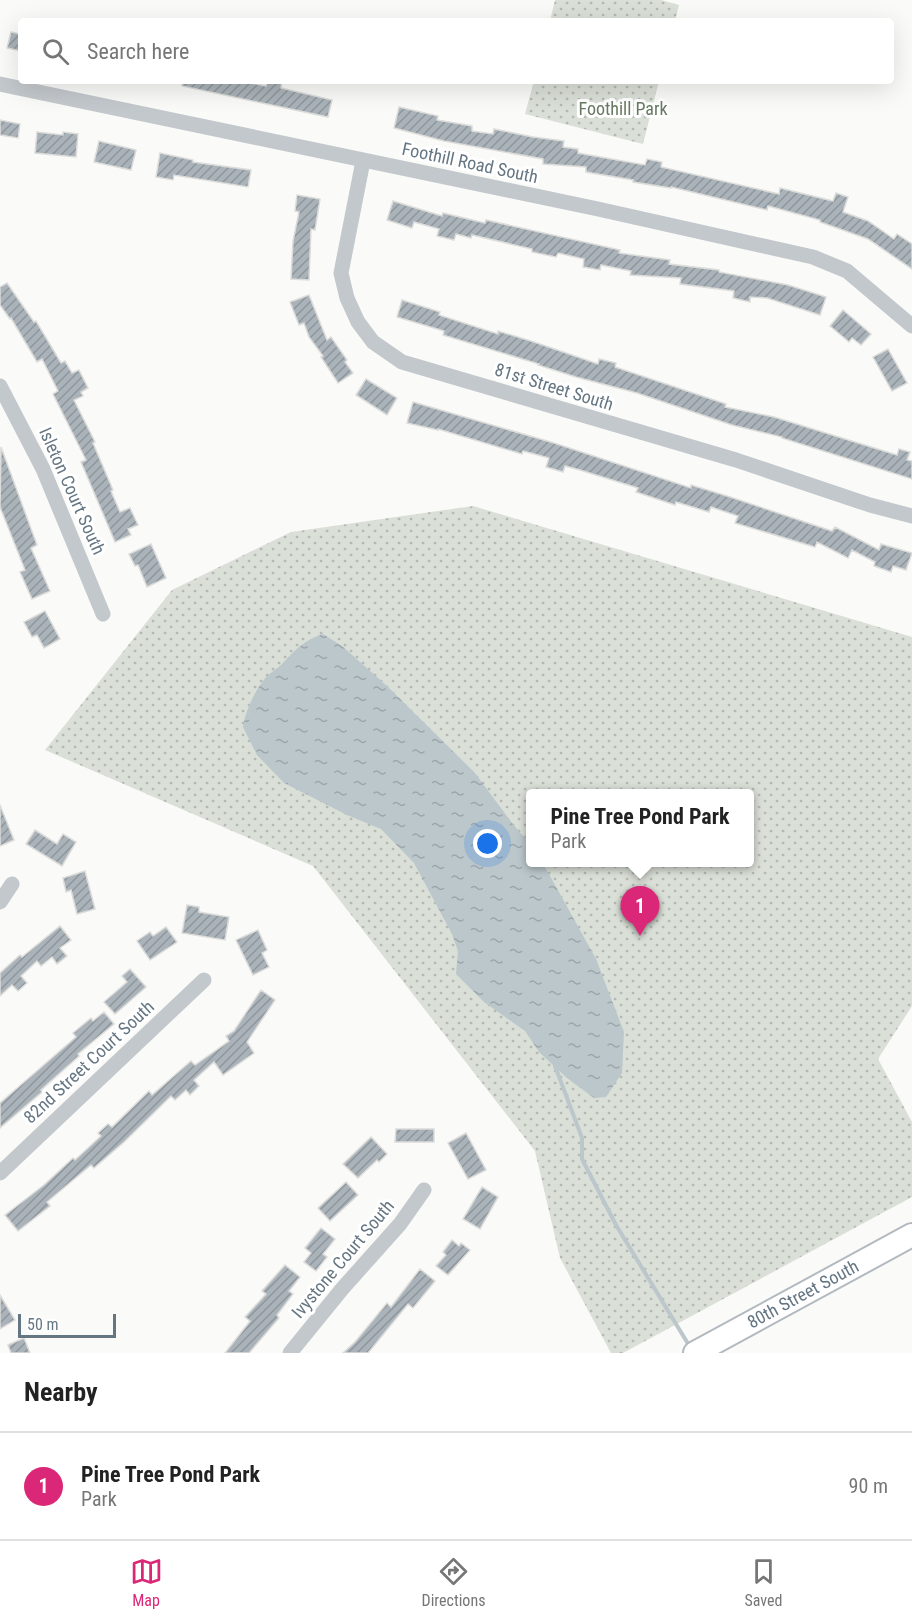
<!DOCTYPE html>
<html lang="en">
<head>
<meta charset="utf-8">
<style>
  :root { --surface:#fff; --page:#f2f2f2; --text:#222; --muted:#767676; --line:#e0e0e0; --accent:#db2777 }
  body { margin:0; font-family:"Roboto Condensed",sans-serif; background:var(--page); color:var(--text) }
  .scale { position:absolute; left:18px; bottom:15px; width:98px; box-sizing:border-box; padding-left:6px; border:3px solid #657683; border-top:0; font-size:16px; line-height:21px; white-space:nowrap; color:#657683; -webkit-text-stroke:4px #fff; paint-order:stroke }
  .you { position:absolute; left:488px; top:844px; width:21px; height:21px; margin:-15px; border:4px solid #fff; border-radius:50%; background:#1a73e8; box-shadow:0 0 0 9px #1a73e833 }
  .badge { display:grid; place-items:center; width:39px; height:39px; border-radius:50%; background:var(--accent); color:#fff; font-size:20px; font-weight:700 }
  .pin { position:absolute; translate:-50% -50px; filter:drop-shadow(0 2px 3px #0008) }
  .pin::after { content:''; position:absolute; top:32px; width:21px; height:18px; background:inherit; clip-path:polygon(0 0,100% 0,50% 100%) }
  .popup { position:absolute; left:526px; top:789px; width:228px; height:78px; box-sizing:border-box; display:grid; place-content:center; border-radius:6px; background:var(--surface); filter:drop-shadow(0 2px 4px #0005); font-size:20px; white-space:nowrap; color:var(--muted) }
  .popup b { font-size:22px; color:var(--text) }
  .popup::after { content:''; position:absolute; left:50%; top:100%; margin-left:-12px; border:12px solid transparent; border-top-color:var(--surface) }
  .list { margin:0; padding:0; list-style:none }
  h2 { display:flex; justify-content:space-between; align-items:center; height:78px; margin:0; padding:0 24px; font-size:26px }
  h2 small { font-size:20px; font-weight:400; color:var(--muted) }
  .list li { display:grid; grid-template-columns:39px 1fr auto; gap:18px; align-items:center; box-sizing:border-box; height:108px; padding:0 24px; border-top:2px solid var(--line) }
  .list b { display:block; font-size:22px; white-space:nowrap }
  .list p { margin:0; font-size:20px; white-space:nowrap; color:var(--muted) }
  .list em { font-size:20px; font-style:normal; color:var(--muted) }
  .icon { flex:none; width:33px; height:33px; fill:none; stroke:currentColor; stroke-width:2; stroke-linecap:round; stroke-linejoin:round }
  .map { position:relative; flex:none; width:912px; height:1353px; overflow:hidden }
  .search { position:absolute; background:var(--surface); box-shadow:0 6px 24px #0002; left:18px; right:18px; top:18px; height:66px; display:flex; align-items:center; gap:15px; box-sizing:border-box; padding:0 21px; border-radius:6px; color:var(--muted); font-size:22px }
  .sheet { height:186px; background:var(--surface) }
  nav { display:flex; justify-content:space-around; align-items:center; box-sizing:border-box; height:84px; border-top:2px solid var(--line); background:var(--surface); font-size:16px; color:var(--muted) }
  nav a { display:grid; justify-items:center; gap:3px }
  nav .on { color:var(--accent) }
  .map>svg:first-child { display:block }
</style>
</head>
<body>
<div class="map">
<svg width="912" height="1353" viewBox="0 0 912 1353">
  <defs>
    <pattern id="park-dots" width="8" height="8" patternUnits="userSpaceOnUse" patternTransform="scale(1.5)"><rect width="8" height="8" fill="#dadfd7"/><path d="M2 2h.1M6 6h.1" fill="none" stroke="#b4b9b4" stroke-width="1.8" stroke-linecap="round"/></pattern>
    <pattern id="water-ripples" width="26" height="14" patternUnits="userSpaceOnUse" patternTransform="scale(1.5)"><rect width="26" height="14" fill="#bbc7cb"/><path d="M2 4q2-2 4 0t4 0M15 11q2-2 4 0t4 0" fill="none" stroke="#9ca6aa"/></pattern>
    <pattern id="building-hatch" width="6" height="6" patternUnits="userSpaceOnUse" patternTransform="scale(1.5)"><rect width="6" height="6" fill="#aab3b9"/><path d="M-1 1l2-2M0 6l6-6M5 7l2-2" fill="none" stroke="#8e969c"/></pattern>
  </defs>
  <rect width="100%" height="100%" fill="#fafaf8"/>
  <!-- park -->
  <g fill="url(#park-dots)" fill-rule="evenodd">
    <polygon points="555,0 661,0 679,5 675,21 550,21"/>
    <polygon points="534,81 659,81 643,144 525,114"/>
    <path d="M473 506 912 637V1006L878 1059 912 1122V1197L623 1353H611L560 1258 535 1151 313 866 45 750 172 590 291 532ZM530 794H750V862H530Z"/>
  </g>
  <!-- water -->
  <path fill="url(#water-ripples)" d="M323 634 342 646 387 686 475 773 512 823 530 844V862L542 863 549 874 596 959 624 1032 622 1073 606 1097 594 1098 567 1078 539 1052 525 1031 484 1002 456 974 458 951 452 934 414 863 381 829 347 815 284 783 257 755 243 727C246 709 255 690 267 676 271 672 277 669 282 664 295 650 304 640 323 634Z"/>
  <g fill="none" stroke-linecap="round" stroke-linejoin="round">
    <!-- stream -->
    <polyline stroke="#bbc7cb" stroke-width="4" points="555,1066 582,1138 582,1159 616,1225 690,1347"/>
  </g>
  <!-- building -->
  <g fill="url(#building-hatch)" stroke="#dcdcda" stroke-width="1.5">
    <polygon points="11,32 21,34 21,51 7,48"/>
    <polygon points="182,81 242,81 266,86 267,81 282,81 281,88 332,100 328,117 182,86"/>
    <polygon points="399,107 438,116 437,120 472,126 472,131 493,134 494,129 533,137 564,141 563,147 578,149 578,153 645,165 647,159 662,162 661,167 779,194 780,188 833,201 836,193 848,197 843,212 868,221 894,239 897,234 912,244 912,269 868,239 820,222 820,220 768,206 767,210 671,187 671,188 633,182 633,180 586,172 586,167 543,164 543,159 444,141 394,128"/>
    <polygon points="0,120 20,124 18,138 0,135"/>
    <polygon points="37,132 63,135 63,132 78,134 76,157 35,153"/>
    <polygon points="99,141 136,150 131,170 94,162"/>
    <polygon points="160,153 193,160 193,162 251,170 248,187 174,175 173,180 156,177"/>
    <polygon points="297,195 320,199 315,230 311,229 309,280 291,279 293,241 299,212 295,211"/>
    <polygon points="393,201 442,216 443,213 485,223 486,220 620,250 619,253 670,260 669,264 719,270 719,272 788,285 826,297 820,315 767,298 750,297 750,302 733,298 734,291 680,284 681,278 630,275 631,271 601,265 600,270 583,267 584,259 558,253 556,257 532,252 532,249 472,235 471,238 456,234 454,240 437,236 439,229 414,222 412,228 387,220"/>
    <polygon points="7,283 34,322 36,321 61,363 65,361 72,373 79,370 88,388 81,392 83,396 74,400 95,442 93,443 113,490 111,491 120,512 130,508 138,525 128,529 131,535 115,542 81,462 86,460 53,394 58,391 42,359 37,362 11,318 10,319 0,305 0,287"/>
    <polygon points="309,295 327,340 331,337 347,360 345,362 353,373 338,383 321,357 323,356 309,337 304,323 299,325 290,302"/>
    <polygon points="402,300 440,312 439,315 498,334 498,331 534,342 598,364 599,359 616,363 615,367 726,404 725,407 774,417 897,455 899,449 910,452 907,460 912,461 912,479 782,438 782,437 732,425 637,393 576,377 538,365 539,364 443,335 444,331 397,317"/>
    <polygon points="843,310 871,334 861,345 852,338 849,342 830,326"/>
    <polygon points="888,349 907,383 892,391 873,357"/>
    <polygon points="366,379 397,398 387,415 356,395"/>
    <polygon points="413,402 554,443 691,488 691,485 727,496 832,531 835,527 879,550 881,544 912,553 906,570 893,566 891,572 874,566 875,562 852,550 848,558 817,542 815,547 735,523 738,516 711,507 709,512 676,502 675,505 636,492 638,488 580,470 565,466 563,472 546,467 549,458 523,451 522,454 438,429 438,430 407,423"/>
    <polygon points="1,447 37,545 31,548 50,591 32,599 20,572 25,570 0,507"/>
    <polygon points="151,544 166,578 147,587 138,565 135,566 129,554"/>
    <polygon points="45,611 60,639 44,648 37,635 32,637 24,622"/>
    <polygon points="0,805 14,840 0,846"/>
    <polygon points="35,830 57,844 63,834 76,842 62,866 26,844"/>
    <polygon points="85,871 95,909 77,914 71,890 66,892 63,878"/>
    <polygon points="187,905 199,907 199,912 229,917 225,940 182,933"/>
    <polygon points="60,926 71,940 60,948 67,956 57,964 52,957 41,966 37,961 21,976 27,983 18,991 12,985 0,996 0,973 20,955 22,957"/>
    <polygon points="166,927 177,942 150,960 137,941 150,932 153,936"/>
    <polygon points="258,930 267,950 262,953 269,967 253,975 236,940"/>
    <polygon points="130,969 146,987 115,1014 104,1002 127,982 122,976"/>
    <polygon points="261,990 275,1000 247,1042 254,1053 223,1075 214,1062 194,1080 199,1086 190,1095 186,1090 175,1100 171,1096 124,1142 94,1168 91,1165 47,1202 50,1206 18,1231 5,1215 44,1185 73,1158 75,1160 101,1136 98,1133 108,1124 112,1127 149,1091 152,1095 191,1061 195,1065 229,1041 226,1036 234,1031"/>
    <polygon points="104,1012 114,1024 78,1054 79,1056 41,1090 42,1092 0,1128 0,1103 76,1037 73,1033 91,1018 93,1021"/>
    <polygon points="396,1129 434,1129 434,1142 395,1142"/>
    <polygon points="466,1133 486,1170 468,1179 448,1143"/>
    <polygon points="371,1137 387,1154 379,1162 377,1160 358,1178 343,1164"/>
    <polygon points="346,1182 358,1195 330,1221 318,1208"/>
    <polygon points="482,1187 498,1197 480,1229 463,1219"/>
    <polygon points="321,1228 335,1239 323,1254 327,1257 316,1271 304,1262 311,1253 305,1248"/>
    <polygon points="452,1240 459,1246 461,1243 470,1250 448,1275 436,1266 446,1255 443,1252"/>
    <polygon points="285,1265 300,1277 289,1291 293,1294 277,1315 279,1318 249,1353 225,1353 250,1321 245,1317 266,1294 262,1291"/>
    <polygon points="420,1269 435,1281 413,1308 408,1304 368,1353 343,1353 355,1342 387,1303 391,1307"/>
    <polygon points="0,1295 15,1320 0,1329"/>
    <polygon points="24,1338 30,1353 11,1353 8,1345"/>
  </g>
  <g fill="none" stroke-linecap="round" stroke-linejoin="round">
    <defs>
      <g id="secondary">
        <path id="s1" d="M695 1353 912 1235"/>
      </g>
    </defs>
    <!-- secondary casing -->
    <use href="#secondary" stroke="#b3babf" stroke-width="26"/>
    <!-- street -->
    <g stroke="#c3c8cc" stroke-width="15">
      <polyline points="0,84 598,209 813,257 847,271 912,326"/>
      <polyline points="363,161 341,273 347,298 358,322 373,342 402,362 736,460 870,505 912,516"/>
      <polyline points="0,386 43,469 103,614"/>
      <polyline points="0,902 12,884"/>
      <polyline points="0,1173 204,980"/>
      <polyline points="290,1353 342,1289 400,1224 424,1190"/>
    </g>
    <!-- secondary -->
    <use href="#secondary" stroke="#fff" stroke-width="22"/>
  </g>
  <g text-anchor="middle" stroke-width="6" stroke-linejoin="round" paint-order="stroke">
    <!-- park labels -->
    <g font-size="18" fill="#687a64" stroke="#fff">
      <text x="623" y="115">Foothill Park</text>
    </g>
    <!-- street labels -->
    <g font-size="18" fill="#657683" stroke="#fff">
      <text transform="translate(470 163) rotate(12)" y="6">Foothill Road South</text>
      <text transform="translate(554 387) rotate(17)" y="6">81st Street South</text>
      <text transform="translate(72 491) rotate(66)" y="6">Isleton Court South</text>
      <text transform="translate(89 1062) rotate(-43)" y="6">82nd Street Court South</text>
      <text transform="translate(343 1259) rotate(-50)" y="6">Ivystone Court South</text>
      <text dy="6" stroke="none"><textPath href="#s1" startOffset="123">80th Street South</textPath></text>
    </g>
  </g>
</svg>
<div class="scale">50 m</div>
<div class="you"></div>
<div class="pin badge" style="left:640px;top:936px">1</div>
<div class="popup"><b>Pine Tree Pond Park</b>Park</div>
<div class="search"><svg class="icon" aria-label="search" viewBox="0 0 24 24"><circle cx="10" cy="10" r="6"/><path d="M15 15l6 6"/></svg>Search here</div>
</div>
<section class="sheet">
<h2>Nearby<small></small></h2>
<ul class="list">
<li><span class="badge">1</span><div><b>Pine Tree Pond Park</b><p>Park</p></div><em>90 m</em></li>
</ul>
</section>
<nav>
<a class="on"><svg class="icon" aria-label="map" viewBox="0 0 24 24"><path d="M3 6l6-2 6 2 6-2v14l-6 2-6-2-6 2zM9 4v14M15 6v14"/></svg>Map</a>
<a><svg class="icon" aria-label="directions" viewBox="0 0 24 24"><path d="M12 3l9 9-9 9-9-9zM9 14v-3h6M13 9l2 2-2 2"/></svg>Directions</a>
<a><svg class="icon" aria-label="saved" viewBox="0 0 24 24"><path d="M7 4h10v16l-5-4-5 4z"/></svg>Saved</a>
</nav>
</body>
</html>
